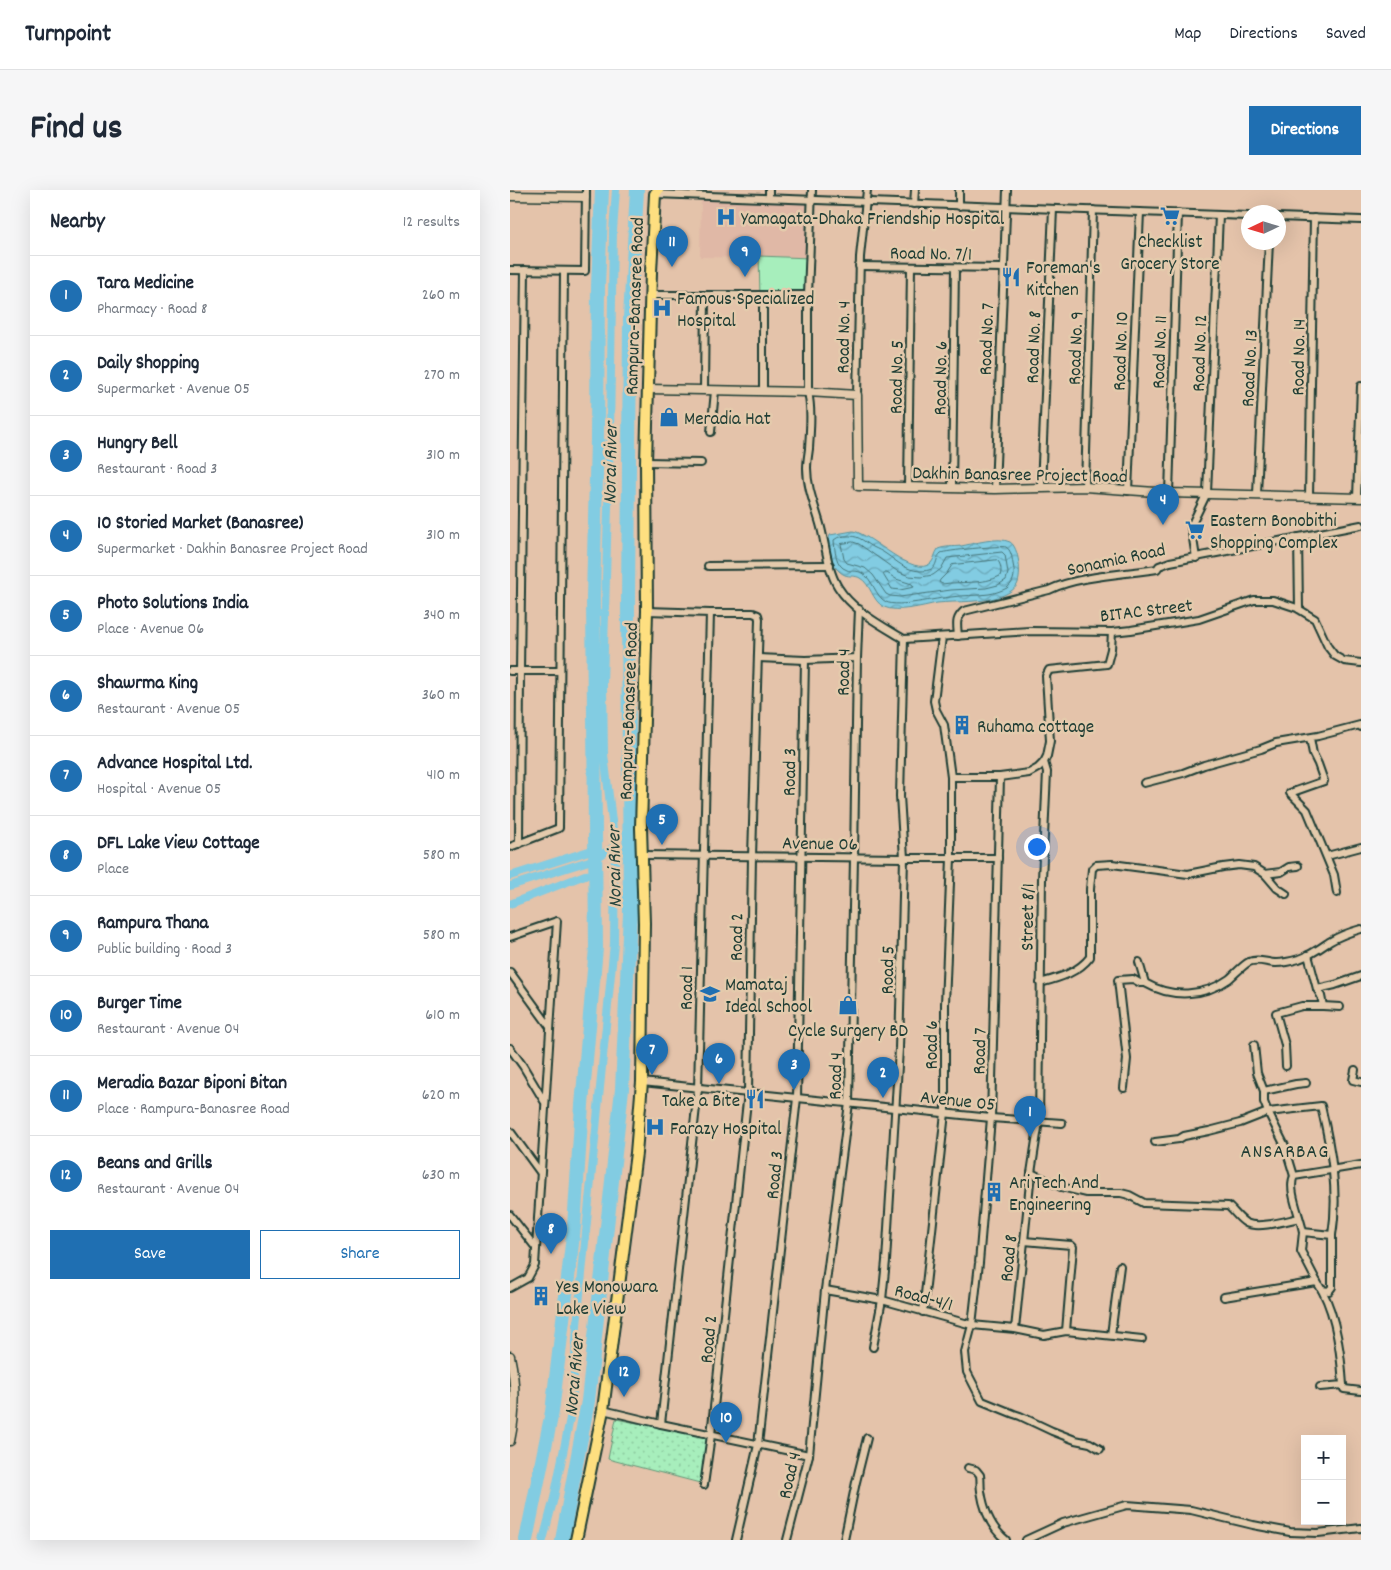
<!DOCTYPE html>
<html lang="en">
<head>
<meta charset="utf-8">
<style>
  :root { --surface:#fff; --page:#f6f6f7; --text:#1f2937; --muted:#747a83; --line:#e0e1e3; --accent:#1f6fb2 }
  body { margin:0; font-family:Dekko,sans-serif; background:var(--page); color:var(--text) }
  .controls { position:absolute; right:15px; bottom:15px; display:grid; overflow:hidden; border-radius:0px; box-shadow:0 5px 20px #0002 }
  .controls button { width:45px; height:45px; display:grid; place-items:center; padding:0; border:0; border-bottom:1px solid var(--line); background:var(--surface); color:var(--text); font:25px sans-serif }
  .compass { position:absolute; left:731px; top:15px; width:45px; height:45px; border-radius:50%; background:var(--surface); box-shadow:0 5px 20px #0002; rotate:266deg }
  .you { position:absolute; left:526px; top:656px; width:18px; height:18px; margin:-12px; border:4px solid #fff; border-radius:50%; background:#1a73e8; box-shadow:0 0 0 8px #1a73e833 }
  .badge { display:grid; place-items:center; width:32px; height:32px; border-radius:50%; background:var(--accent); color:#fff; font-size:16px; font-weight:700 }
  .pin { position:absolute; translate:-50% -41px; filter:drop-shadow(0 1px 2px #0008) }
  .pin::after { content:''; position:absolute; top:26px; width:18px; height:15px; background:inherit; clip-path:polygon(0 0,100% 0,50% 100%) }
  .list { margin:0; padding:0; list-style:none }
  h2 { display:flex; justify-content:space-between; align-items:center; height:65px; margin:0; padding:0 20px; font-size:21px }
  h2 small { font-size:16px; font-weight:400; color:var(--muted) }
  .list li { display:grid; grid-template-columns:32px 1fr auto; gap:15px; align-items:center; box-sizing:border-box; height:80px; padding:0 20px; border-top:1px solid var(--line) }
  .list b { display:block; font-size:19px; white-space:nowrap }
  .list p { margin:0; font-size:16px; white-space:nowrap; color:var(--muted) }
  .list em { font-size:16px; font-style:normal; color:var(--muted) }
  .actions { display:flex; gap:10px; padding:15px 20px }
  .actions a { flex:1; padding:11px 0; border:1px solid var(--accent); border-radius:0px; text-align:center; font-size:18px; color:var(--accent) }
  .actions .main { background:var(--accent); color:#fff }
  .map { position:relative; flex:none; width:851px; height:1350px; overflow:hidden; border-radius:0px }
  header { display:flex; align-items:center; gap:30px; box-sizing:border-box; height:70px; padding:0 25px; background:var(--surface); border-bottom:1px solid var(--line) }
  header strong { font-size:24px }
  nav { display:flex; gap:28px; margin-inline-start:auto; font-size:18px }
  .intro { display:flex; align-items:center; justify-content:space-between; box-sizing:border-box; height:120px; padding:0 30px }
  h1 { margin:0; font-size:35px }
  .button { padding:12px 22px; border-radius:0px; background:var(--accent); color:#fff; font-size:18px; font-weight:700 }
  main { display:flex; gap:30px; padding:0 30px }
  aside { flex:1; background:var(--surface); border-radius:0px; box-shadow:0 5px 20px #0002 }
  .map>svg:first-child { display:block }
</style>
</head>
<body>
<header>
<strong>Turnpoint</strong>
<nav><a>Map</a><a>Directions</a><a>Saved</a></nav>
</header>
<div class="intro"><h1>Find us</h1><a class="button">Directions</a></div>
<main>
<aside>
<h2>Nearby<small>12 results</small></h2>
<ul class="list">
<li><span class="badge">1</span><div><b>Tara Medicine</b><p>Pharmacy · Road 8</p></div><em>260 m</em></li>
<li><span class="badge">2</span><div><b>Daily Shopping</b><p>Supermarket · Avenue 05</p></div><em>270 m</em></li>
<li><span class="badge">3</span><div><b>Hungry Bell</b><p>Restaurant · Road 3</p></div><em>310 m</em></li>
<li><span class="badge">4</span><div><b>10 Storied Market (Banasree)</b><p>Supermarket · Dakhin Banasree Project Road</p></div><em>310 m</em></li>
<li><span class="badge">5</span><div><b>Photo Solutions India</b><p>Place · Avenue 06</p></div><em>340 m</em></li>
<li><span class="badge">6</span><div><b>Shawrma King</b><p>Restaurant · Avenue 05</p></div><em>360 m</em></li>
<li><span class="badge">7</span><div><b>Advance Hospital Ltd.</b><p>Hospital · Avenue 05</p></div><em>410 m</em></li>
<li><span class="badge">8</span><div><b>DFL Lake View Cottage</b><p>Place</p></div><em>580 m</em></li>
<li><span class="badge">9</span><div><b>Rampura Thana</b><p>Public building · Road 3</p></div><em>580 m</em></li>
<li><span class="badge">10</span><div><b>Burger Time</b><p>Restaurant · Avenue 04</p></div><em>610 m</em></li>
<li><span class="badge">11</span><div><b>Meradia Bazar Biponi Bitan</b><p>Place · Rampura-Banasree Road</p></div><em>620 m</em></li>
<li><span class="badge">12</span><div><b>Beans and Grills</b><p>Restaurant · Avenue 04</p></div><em>630 m</em></li>
</ul>
<div class="actions"><a class="main">Save</a><a>Share</a></div>
</aside>
<div class="map">
<svg width="851" height="1350" viewBox="0 0 851 1350">
  <defs>
    <pattern id="grass-dots" width="8" height="8" patternUnits="userSpaceOnUse" patternTransform="scale(1.25)"><rect width="8" height="8" fill="#a7eebc"/><path d="M2 2h.1M6 6h.1" fill="none" stroke="#8fcda2" stroke-width="1.8" stroke-linecap="round"/></pattern>
    <pattern id="water-waves" width="16" height="10" patternUnits="userSpaceOnUse" patternTransform="scale(1.25)"><rect width="16" height="10" fill="#82cce2"/><path d="M0 5q4-4 8 0t8 0" fill="none" stroke="#6aa7b8"/></pattern>
  </defs>
  <rect width="100%" height="100%" fill="#e4c3aa"/>
  <filter id="ink" filterUnits="userSpaceOnUse"><feTurbulence type="fractalNoise" baseFrequency=".02" numOctaves="2"/><feDisplacementMap in="SourceGraphic" scale="10" xChannelSelector="R" yChannelSelector="G"/><feConvolveMatrix kernelMatrix="1 2 1 2 8 2 1 2 1" color-interpolation-filters="sRGB"/></filter>
  <g filter="url(#ink)">
    <!-- built -->
    <polygon fill="#e0b8a6" points="191,6 302,10 298,105 250,106 249,66 241,66 241,68 190,67"/>
    <!-- grass -->
    <polygon fill="url(#grass-dots)" stroke="#639678" points="106,1229 199,1247 190,1293 98,1269"/>
    <!-- green -->
    <polygon fill="#a7eebc" stroke="#639678" points="249,66 300,68 298,105 250,106"/>
    <!-- water -->
    <path fill="url(#water-waves)" stroke="#5a939c" d="M343 341C362 344 404 389 421 373 424 370 425 363 428 359 436 356 443 357 451 356 463 354 488 346 500 352 509 357 512 386 507 395 504 400 497 404 491 406 473 413 447 411 427 413 413 416 387 423 374 417 362 411 361 394 350 388 345 385 340 387 335 385 321 379 316 358 320 345Z"/>
    <g fill="none" stroke-linecap="round" stroke-linejoin="round">
      <!-- shore -->
      <g stroke="#47767a" stroke-width="1">
        <path d="M335 346C348 345 352 350 363 357 367 359 372 361 376 364 388 372 395 380 410 381 431 381 423 370 431 363 434 361 491 355 496 357 501 360 502 367 503 374 505 382 505 392 497 398 491 401 485 403 479 404 466 406 453 405 441 407 426 408 389 418 376 412 365 406 363 389 352 383 347 380 341 382 337 380 325 376 325 360 324 350L327 348Z"/>
        <polygon points="343,352 349,354 387,381 399,386 411,387 423,385 431,379 437,368 492,362 495,365 498,383 496,390 488,395 476,398 441,400 390,407 380,406 376,404 363,385 355,378 337,373 334,369 331,354"/>
        <path d="M487 370C491 373 492 381 490 386 473 395 450 391 432 394L429 392 430 390 437 383 442 375Z"/>
        <polygon points="374,383 377,383 386,389 402,394 404,397 390,400 382,399 374,386"/>
      </g>
      <!-- canal -->
      <g stroke="#82cce2" stroke-width="8">
        <polyline points="0,686 85,659 86,684 75,685 0,714"/>
        <polyline points="0,696 85,669 105,656"/>
        <polyline points="33,1350 44,1308 62,1218 67,1135 104,753 105,656 94,564 93,494 100,246 103,41 106,0"/>
      </g>
      <!-- river -->
      <g stroke="#82cce2" stroke-width="14">
        <polyline points="16,1350 42,1222 64,1037 72,915 86,758 83,408 87,249 88,96 92,0"/>
        <polyline points="52,1350 78,1211 112,899 120,723 118,416 120,128 127,0"/>
      </g>
      <defs>
        <g id="minor">
          <path d="M302 0 298 105V202C302 220 300 240 299 259 298 266 297 272 297 278 297 298 305 316 310 334 316 355 317 379 328 397 343 421 371 435 394 449"/>
          <polyline points="145,4 738,26"/>
          <polyline points="259,8 259,0"/>
          <polyline points="404,14 405,0"/>
          <polyline points="449,16 449,0"/>
          <polyline points="768,27 851,30"/>
          <polyline points="349,76 493,78"/>
          <polyline points="0,80 75,81 76,0"/>
          <polyline points="141,105 298,105"/>
          <polyline points="253,106 253,201"/>
          <polyline points="194,200 195,106"/>
          <polyline points="347,205 350,67 357,0"/>
          <polyline points="201,242 205,201"/>
          <polyline points="136,272 191,273"/>
          <polyline points="398,297 401,77"/>
          <polyline points="531,297 543,19"/>
          <polyline points="575,297 583,20"/>
          <polyline points="442,298 445,78"/>
          <polyline points="485,299 497,0"/>
          <polyline points="618,301 630,22"/>
          <polyline points="659,303 668,23"/>
          <polyline points="747,304 759,52"/>
          <polyline points="799,306 804,28"/>
          <polyline points="847,308 851,196"/>
          <polyline points="788,347 789,419"/>
          <polyline points="686,368 681,336 697,303 709,25"/>
          <polyline points="198,376 320,375"/>
          <polyline points="137,421 200,423 188,899 151,1234"/>
          <path d="M448 446C447 434 445 429 454 421L539 400C567 386 616 384 647 379L649 376 660 372 851 335"/>
          <polyline points="432,447 424,511 426,520 434,535 441,587"/>
          <polyline points="394,449 520,441 602,442 621,440 689,429 744,410 763,410 787,418 805,429 818,457 825,466 834,471 851,473"/>
          <polyline points="248,468 295,470 347,468"/>
          <polyline points="0,481 49,481"/>
          <polyline points="800,548 803,564 808,574 814,591 780,603 797,620 824,685 827,703"/>
          <polyline points="490,587 481,928 469,1073 462,1135 455,1162 457,1182 472,1211 504,1224 510,1226 542,1241 565,1250 580,1253 590,1259"/>
          <polyline points="634,593 673,583 694,575 751,559 766,553 808,546 850,535 851,537"/>
          <polyline points="9,654 10,481 15,80"/>
          <polyline points="0,657 49,638 54,81"/>
          <polyline points="132,665 394,668 488,668"/>
          <polyline points="817,666 851,657"/>
          <polyline points="755,684 771,682 779,677 788,676"/>
          <polyline points="0,747 47,731 25,1075 18,1088 0,1098"/>
          <polyline points="798,765 807,799 825,795 851,786"/>
          <path d="M629 772 635 793C661 808 694 807 719 789 725 784 733 775 739 772 748 768 757 773 766 773 773 773 782 771 789 769 801 765 809 759 819 752 829 746 840 742 851 739"/>
          <polyline points="0,782 40,837"/>
          <path d="M530 793C548 788 568 783 580 767V699L582 679 586 675 602 674 678 684 713 677 729 675 744 677 755 684 767 698 776 704"/>
          <polyline points="807,799 811,806 813,816 830,817"/>
          <path d="M744 855 747 883 754 901V912L758 922 811 916C821 958 829 1003 822 1045"/>
          <polyline points="0,858 13,876 34,911"/>
          <polyline points="776,876 775,855 766,823 792,816 813,816"/>
          <polyline points="845,880 843,890 851,892"/>
          <polyline points="132,892 481,928 552,933"/>
          <polyline points="614,898 617,869 608,790 623,789 630,793 635,793"/>
          <polyline points="754,901 786,894 796,893"/>
          <polyline points="0,941 30,982"/>
          <polyline points="645,952 669,949 674,946 699,941 730,933 758,922 775,956 784,986"/>
          <path d="M521 983 551 997 576 1003H611L619 1005 634 1013 718 1016C724 1021 729 1029 736 1033 749 1039 775 1031 789 1028"/>
          <polyline points="0,1025 26,1058"/>
          <polyline points="793,1042 791,1061 807,1092"/>
          <polyline points="514,1051 561,1055 563,1057 556,1141"/>
          <polyline points="315,1100 372,1110 462,1135 505,1139 521,983 529,931 532,689 537,582 534,572"/>
          <path d="M812 1100 819 1101 822 1097V1045L793 1042C791 1028 777 999 784 986L851 975"/>
          <path d="M714 1107 807 1092C826 1120 831 1162 833 1195L810 1197"/>
          <polyline points="413,1122 435,923 435,814 441,668 441,587 490,587 519,583 528,578 534,572 537,566 540,551 536,486 539,480 597,474 601,459 602,442"/>
          <polyline points="505,1139 534,1145 556,1141 632,1149"/>
          <polyline points="601,1145 610,1076"/>
          <polyline points="363,1157 372,1110 376,1071 389,859 394,668 390,606 394,449"/>
          <polyline points="833,1195 834,1199 851,1201"/>
          <polyline points="93,1220 151,1234 299,1265"/>
          <path d="M458 1278 466 1280 470 1285C471 1291 470 1296 471 1301 474 1321 481 1338 496 1350"/>
          <polyline points="194,1295 201,1245 238,902 242,667 249,429 248,425 243,423 200,423"/>
          <polyline points="226,1350 248,1255 287,908 295,470"/>
          <polyline points="277,1350 299,1265 315,1100 339,913 344,668 347,468 349,419"/>
          <polyline points="334,1350 346,1292 357,1248"/>
          <polyline points="516,1350 553,1333 617,1315 681,1320 743,1335 780,1342 808,1343 851,1338"/>
        </g>
        <g id="tertiary">
          <polyline points="0,6 75,7"/>
          <polyline points="138,199 298,202 347,205 348,296 485,299 575,297 659,303 851,308"/>
          <path d="M0 1166C6 1194 6 1223 0 1251"/>
        </g>
        <polyline id="primary" points="66,1350 93,1220 126,963 132,892 134,733 131,638 137,421 136,272 141,82 145,4 148,0"/>
      </defs>
      <!-- minor casing -->
      <use href="#minor" stroke="#1f3d34" stroke-width="10"/>
      <!-- tertiary casing -->
      <use href="#tertiary" stroke="#1f3d34" stroke-width="11"/>
      <!-- primary casing -->
      <use href="#primary" stroke="#1f3d34" stroke-width="14"/>
      <!-- minor -->
      <use href="#minor" stroke="#e4caac" stroke-width="6"/>
      <!-- tertiary -->
      <use href="#tertiary" stroke="#e4caac" stroke-width="8"/>
      <!-- primary -->
      <use href="#primary" stroke="#fedf80" stroke-width="10"/>
    </g>
  </g>
  <!-- icons -->
  <defs>
    <symbol id="supermarket-bare" viewBox="-9 -9 18 18"><path d="M-6-5.5h2.5l.6 2H6L4.5 2H-2.5L-4.4-4H-6ZM-1.5 3.2a1.3 1.3 0 1 0 .1 0ZM3 3.2a1.3 1.3 0 1 0 .1 0Z" fill="#1f6fb2" stroke="#e4caac" stroke-width="2.5" paint-order="stroke"/></symbol>
    <symbol id="hospital-bare" viewBox="-9 -9 18 18"><path d="M-5-5h3v3.5h4V-5h3V5h-3V1.5h-4V5h-3Z" fill="#1f6fb2" stroke="#e4caac" stroke-width="2.5" paint-order="stroke"/></symbol>
    <symbol id="restaurant-bare" viewBox="-9 -9 18 18"><path d="M-5-6h1v4h1v-4h1v4h1v-4h1v5L-1.5 .5V6h-2V.5L-5-1ZM5-6V6H3V1.5H1.5Q1.5-4 5-6Z" fill="#1f6fb2" stroke="#e4caac" stroke-width="2.5" paint-order="stroke"/></symbol>
    <symbol id="shop-bare" viewBox="-9 -9 18 18"><path d="M-5-2.5h2.3a2.7 3.5 0 0 1 5.4 0H5L5.5 6h-11ZM-1.5-2.5h3a1.5 2.3 0 0 0-3 0Z" fill="#1f6fb2" stroke="#e4caac" stroke-width="2.5" paint-order="stroke"/></symbol>
    <symbol id="building-bare" viewBox="-9 -9 18 18"><path d="M-4-6H4V6H1V3H-1V6H-4ZM-2.5-4.3h1.7v1.8h-1.7ZM.8-4.3h1.7v1.8H.8ZM-2.5-1h1.7V.8h-1.7ZM.8-1h1.7V.8H.8Z" fill="#1f6fb2" stroke="#e4caac" stroke-width="2.5" paint-order="stroke"/></symbol>
    <symbol id="school-bare" viewBox="-9 -9 18 18"><path d="M0-5L7-2L0 1L-7-2ZM-4 1L0 2.5L4 1V4Q0 6-4 4Z" fill="#1f6fb2" stroke="#e4caac" stroke-width="2.5" paint-order="stroke"/></symbol>
  </defs>
  <g fill-rule="evenodd">
    <use href="#supermarket-bare" x="646" y="12" width="28" height="28"/>
    <use href="#hospital-bare" x="202" y="13" width="28" height="28"/>
    <use href="#restaurant-bare" x="487" y="73" width="28" height="28"/>
    <use href="#hospital-bare" x="138" y="104" width="28" height="28"/>
    <use href="#shop-bare" x="145" y="213" width="28" height="28"/>
    <use href="#supermarket-bare" x="671" y="326" width="28" height="28"/>
    <use href="#building-bare" x="438" y="521" width="28" height="28"/>
    <use href="#school-bare" x="186" y="790" width="28" height="28"/>
    <use href="#shop-bare" x="324" y="801" width="28" height="28"/>
    <use href="#restaurant-bare" x="231" y="895" width="28" height="28"/>
    <use href="#hospital-bare" x="131" y="923" width="28" height="28"/>
    <use href="#building-bare" x="470" y="988" width="28" height="28"/>
    <use href="#building-bare" x="17" y="1092" width="28" height="28"/>
  </g>
  <g text-anchor="middle" stroke-width="5" stroke-linejoin="round" paint-order="stroke">
    <!-- poi labels -->
    <g font-size="19" fill="#1f3d34" stroke="#e4caac" text-anchor="start">
      <text x="231" y="34">Yamagata-Dhaka Friendship Hospital</text>
      <text x="660" y="57" text-anchor="middle">Checklist<tspan x="660" dy="22">Grocery Store</tspan></text>
      <text x="516" y="83">Foreman's<tspan x="516" dy="22">Kitchen</tspan></text>
      <text x="167" y="114">Famous Specialized<tspan x="167" dy="22">Hospital</tspan></text>
      <text x="174" y="234">Meradia Hat</text>
      <text x="700" y="336">Eastern Bonobithi<tspan x="700" dy="22">Shopping Complex</tspan></text>
      <text x="467" y="542">Ruhama cottage</text>
      <text x="215" y="800">Mamataj<tspan x="215" dy="22">Ideal School</tspan></text>
      <text x="338" y="846" text-anchor="middle">Cycle Surgery BD</text>
      <text x="230" y="916" text-anchor="end">Take a Bite</text>
      <text x="160" y="944">Farazy Hospital</text>
      <text x="499" y="998">Ari Tech And<tspan x="499" dy="22">Engineering</tspan></text>
      <text x="46" y="1102">Yes Monowara<tspan x="46" dy="22">Lake View</tspan></text>
    </g>
    <!-- street labels -->
    <g font-size="19" fill="#1f3d34" stroke="#e4caac">
      <text transform="translate(421 62) rotate(1)" y="7">Road No. 7/1</text>
      <text transform="translate(123 116) rotate(-88)" y="7">Rampura-Banasree Road</text>
      <text transform="translate(332 147) rotate(-89)" y="7">Road No. 4</text>
      <text transform="translate(475 149) rotate(-88)" y="7">Road No. 7</text>
      <text transform="translate(522 157) rotate(-88)" y="7">Road No. 8</text>
      <text transform="translate(564 158) rotate(-88)" y="7">Road No. 9</text>
      <text transform="translate(609 161) rotate(-88)" y="7">Road No. 10</text>
      <text transform="translate(648 162) rotate(-88)" y="7">Road No. 11</text>
      <text transform="translate(688 163) rotate(-88)" y="7">Road No. 12</text>
      <text transform="translate(787 167) rotate(-89)" y="7">Road No. 14</text>
      <text transform="translate(738 178) rotate(-87)" y="7">Road No. 13</text>
      <text transform="translate(385 187) rotate(-89)" y="7">Road No. 5</text>
      <text transform="translate(429 188) rotate(-89)" y="7">Road No. 6</text>
      <text transform="translate(510 283) rotate(1)" y="7">Dakhin Banasree Project Road</text>
      <text transform="translate(606 368) rotate(-12)" y="7">Sonamia Road</text>
      <text transform="translate(636 419) rotate(-7)" y="7">BITAC Street</text>
      <text transform="translate(332 482) rotate(-89)" y="7">Road 4</text>
      <text transform="translate(117 521) rotate(-88)" y="7">Rampura-Banasree Road</text>
      <text transform="translate(278 582) rotate(-89)" y="7">Road 3</text>
      <text transform="translate(310 652) rotate(1)" y="7">Avenue 06</text>
      <text transform="translate(516 727) rotate(-89)" y="7">Street 8/1</text>
      <text transform="translate(225 747) rotate(-89)" y="7">Road 2</text>
      <text transform="translate(376 780) rotate(-89)" y="7">Road 5</text>
      <text transform="translate(175 798) rotate(-89)" y="7">Road 1</text>
      <text transform="translate(420 855) rotate(-90)" y="7">Road 6</text>
      <text transform="translate(468 861) rotate(-88)" y="7">Road 7</text>
      <text transform="translate(324 886) rotate(-88)" y="7">Road 4</text>
      <text transform="translate(448 909) rotate(6)" y="7">Avenue 05</text>
      <text transform="translate(263 985) rotate(-84)" y="7">Road 3</text>
      <text transform="translate(497 1068) rotate(-84)" y="7">Road 8</text>
      <text transform="translate(414 1106) rotate(15)" y="7">Road-4/1</text>
      <text transform="translate(197 1149) rotate(-84)" y="7">Road 2</text>
      <text transform="translate(278 1285) rotate(-77)" y="7">Road 4</text>
    </g>
    <!-- water labels -->
    <g font-size="20" font-style="italic" fill="#24443d" stroke="#e4caac">
      <text transform="translate(99 273) rotate(-89)" y="7">Norai River</text>
      <text transform="translate(103 677) rotate(-91)" y="7">Norai River</text>
      <text transform="translate(63 1185) rotate(-85)" y="7">Norai River</text>
    </g>
    <!-- neighbourhood labels -->
    <g font-size="20" letter-spacing="1" fill="#1f3d34" stroke="#e4caac">
      <text x="775" y="967">ANSARBAG</text>
    </g>
  </g>
</svg>
<div class="controls">
<button>+</button>
<button>−</button>
</div>
<svg class="compass" viewBox="-18 -18 36 36"><path d="M0-13l5 13h-10z" fill="#e53935"/><path d="M0 13l5-13h-10z" fill="#747a83"/></svg>
<div class="you"></div>
<div class="pin badge" style="left:520px;top:947px">1</div>
<div class="pin badge" style="left:373px;top:908px">2</div>
<div class="pin badge" style="left:284px;top:900px">3</div>
<div class="pin badge" style="left:653px;top:335px">4</div>
<div class="pin badge" style="left:152px;top:655px">5</div>
<div class="pin badge" style="left:209px;top:894px">6</div>
<div class="pin badge" style="left:142px;top:885px">7</div>
<div class="pin badge" style="left:41px;top:1064px">8</div>
<div class="pin badge" style="left:235px;top:87px">9</div>
<div class="pin badge" style="left:216px;top:1253px">10</div>
<div class="pin badge" style="left:162px;top:77px">11</div>
<div class="pin badge" style="left:114px;top:1207px">12</div>
</div>
</main>
</body>
</html>
